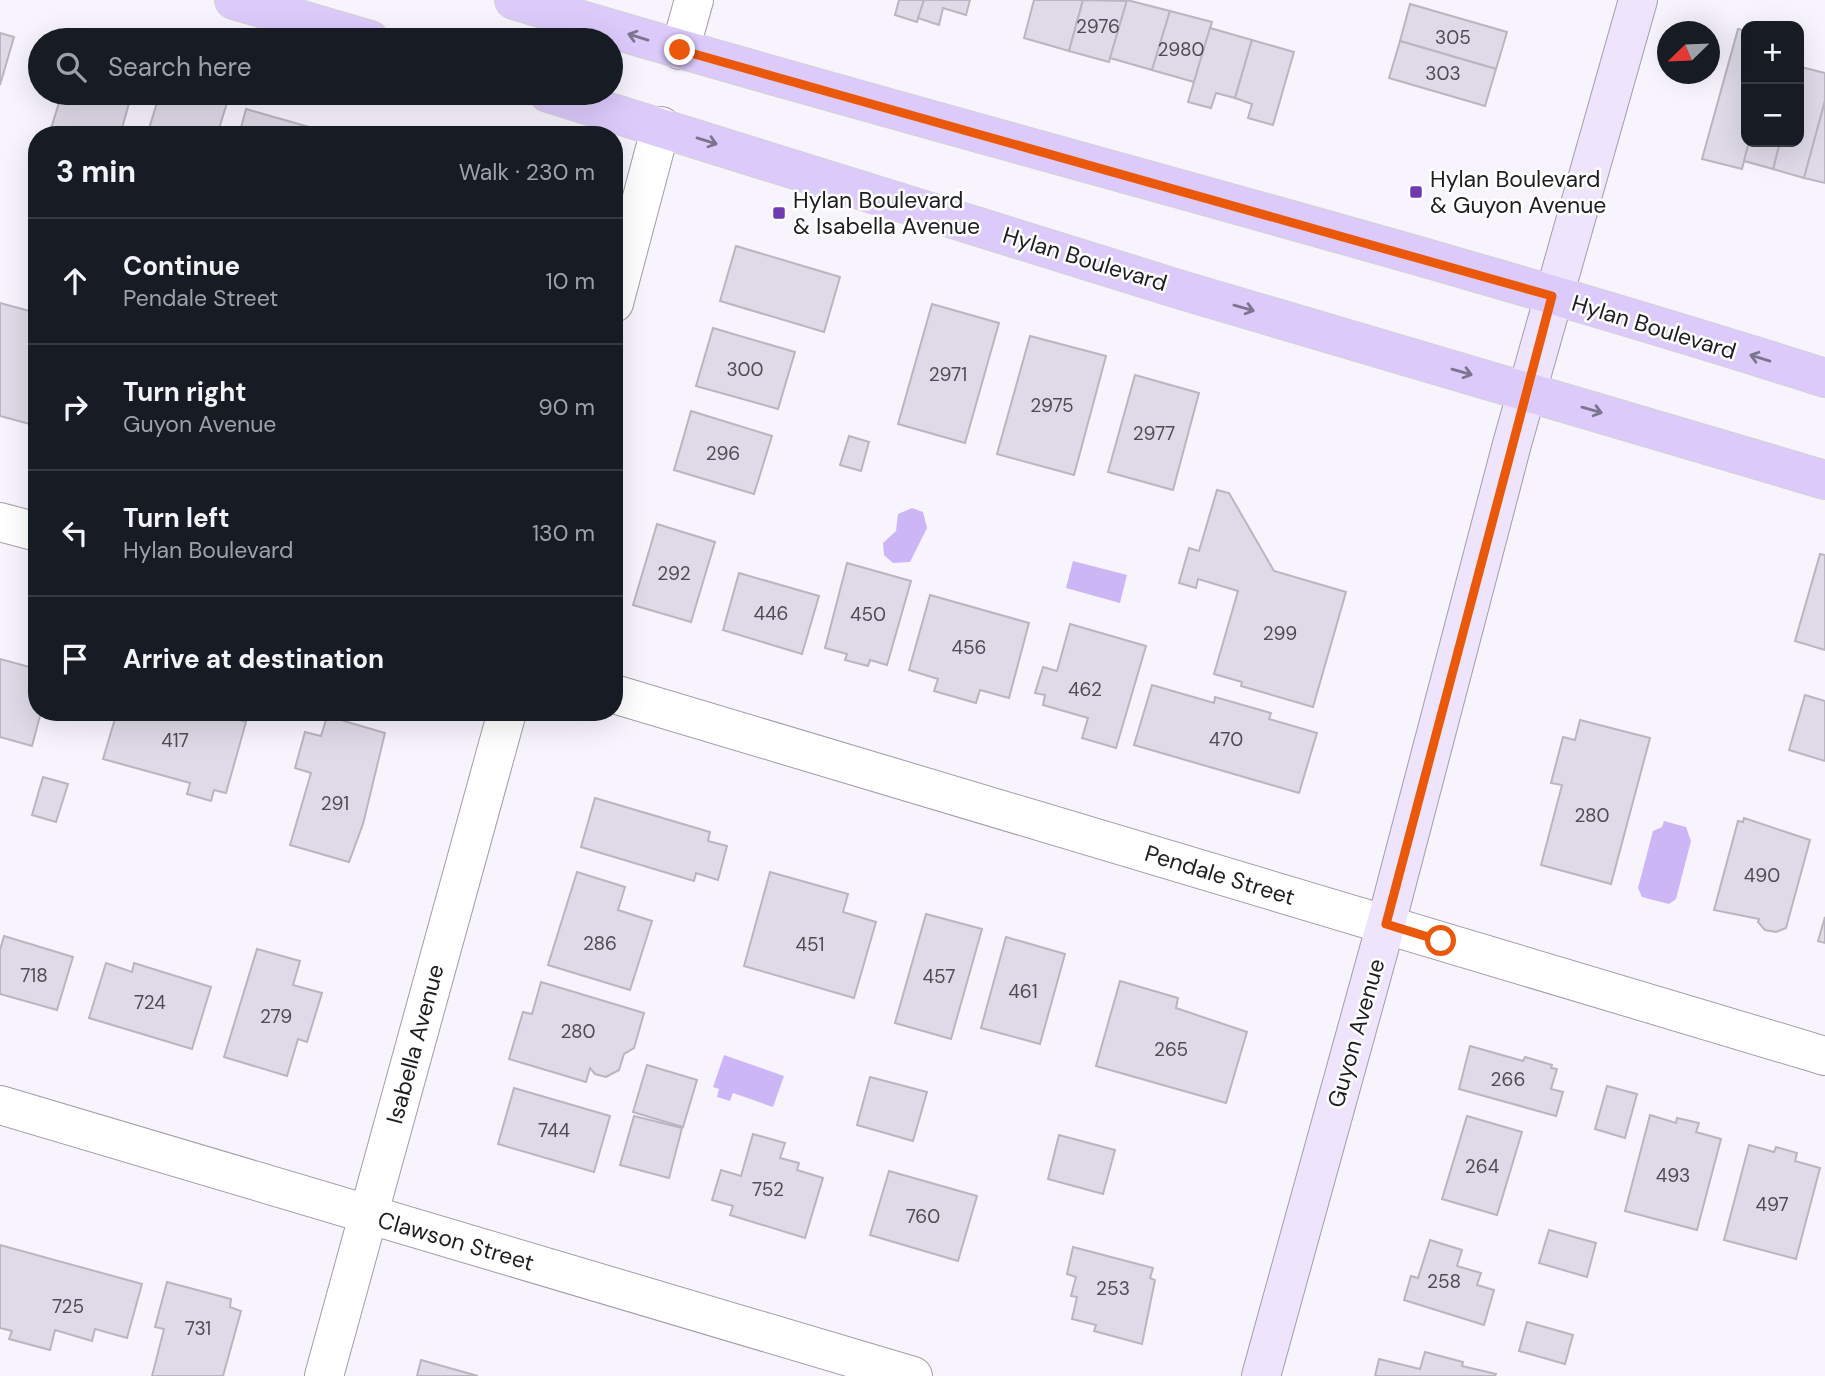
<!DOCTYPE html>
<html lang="en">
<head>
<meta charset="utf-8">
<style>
  :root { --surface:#171b24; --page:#242831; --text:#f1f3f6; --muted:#9ea1a6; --line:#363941 }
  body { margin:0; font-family:"DM Sans",sans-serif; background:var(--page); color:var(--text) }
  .controls { position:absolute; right:21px; top:21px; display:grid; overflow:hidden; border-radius:14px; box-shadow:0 7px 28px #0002 }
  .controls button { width:63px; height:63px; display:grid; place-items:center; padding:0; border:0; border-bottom:2px solid var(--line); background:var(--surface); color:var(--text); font:35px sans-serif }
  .compass { position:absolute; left:1657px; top:21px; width:63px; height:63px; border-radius:50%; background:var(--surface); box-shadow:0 7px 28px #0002; rotate:247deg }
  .stop { position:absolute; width:21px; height:21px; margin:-16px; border:5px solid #ea580c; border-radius:50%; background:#fff }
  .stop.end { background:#ea580c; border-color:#fff; box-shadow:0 2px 7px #0008 }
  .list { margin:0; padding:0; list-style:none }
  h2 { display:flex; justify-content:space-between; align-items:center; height:91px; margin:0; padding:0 28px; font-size:30px }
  h2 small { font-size:23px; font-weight:400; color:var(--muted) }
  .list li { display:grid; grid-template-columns:46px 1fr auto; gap:21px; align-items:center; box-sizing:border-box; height:126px; padding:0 28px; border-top:2px solid var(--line) }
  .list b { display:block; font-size:26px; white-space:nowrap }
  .list p { margin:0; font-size:23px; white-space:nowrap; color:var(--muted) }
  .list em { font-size:23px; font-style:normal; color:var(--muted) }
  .icon { flex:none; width:38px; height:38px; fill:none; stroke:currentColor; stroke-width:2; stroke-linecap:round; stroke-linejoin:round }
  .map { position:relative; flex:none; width:1825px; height:1376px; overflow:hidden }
  .search { position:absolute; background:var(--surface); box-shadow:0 7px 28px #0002; left:28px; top:28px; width:595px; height:77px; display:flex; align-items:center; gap:18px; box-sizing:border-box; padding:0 24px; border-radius:38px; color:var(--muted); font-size:26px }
  .panel { position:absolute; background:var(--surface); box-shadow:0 7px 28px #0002; left:28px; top:126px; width:595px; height:595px; border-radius:28px }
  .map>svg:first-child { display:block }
</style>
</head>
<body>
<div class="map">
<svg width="1825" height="1376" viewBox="0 0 1825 1376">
  <rect width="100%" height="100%" fill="#f7f4fe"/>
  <!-- water -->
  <g fill="#ccb6f5">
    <polygon points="912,508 923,512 927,528 910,562 893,563 884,555 883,543 896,531 898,514"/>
    <polygon points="1073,561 1127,575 1120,603 1066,588"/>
    <polygon points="1664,821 1686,827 1691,841 1676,899 1669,904 1642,897 1638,888 1653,831 1662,827"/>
    <polygon points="724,1055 784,1076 773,1107 733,1093 730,1101 717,1097 719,1089 713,1087"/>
  </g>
  <!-- building -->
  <g fill="#dedae7" stroke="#b9b5c1" stroke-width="2">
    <polygon points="899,0 924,0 917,22 895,15"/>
    <polygon points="924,0 970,0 966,15 943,8 939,25 918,18"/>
    <polygon points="1034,0 1083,0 1069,51 1024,38"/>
    <polygon points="1083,0 1127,1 1109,62 1069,51"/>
    <polygon points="1127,0 1170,11 1152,70 1110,58"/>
    <polygon points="1410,4 1507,32 1496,69 1400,41"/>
    <polygon points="1170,11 1212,22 1194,82 1152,70"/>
    <polygon points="1210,28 1252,40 1235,98 1216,93 1211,108 1188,102"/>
    <polygon points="1738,29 1746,31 1746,142 1749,142 1742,169 1702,159"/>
    <polygon points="0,33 14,37 0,85"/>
    <polygon points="1252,40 1294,52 1273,125 1248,118 1252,104 1235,98"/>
    <polygon points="1400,41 1496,69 1485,106 1389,78"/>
    <polygon points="1801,67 1825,73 1825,101 1804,178 1773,169 1780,142 1799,142"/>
    <polygon points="62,93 132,93 120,135 49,135"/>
    <polygon points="160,93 196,93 227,103 217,135 147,135"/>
    <polygon points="1825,101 1825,183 1804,178"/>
    <polygon points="246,109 309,127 306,135 239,135"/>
    <polygon points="1749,142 1780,142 1773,169 1744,161"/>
    <polygon points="736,246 840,277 824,332 720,301"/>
    <polygon points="0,303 37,313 37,426 0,416"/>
    <polygon points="932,304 999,323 965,443 898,424"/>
    <polygon points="713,328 795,352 778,409 696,386"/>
    <polygon points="1030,336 1106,356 1074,475 997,454"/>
    <polygon points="1135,375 1199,393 1173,490 1108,472"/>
    <polygon points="691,411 772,436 754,494 674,470"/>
    <polygon points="849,436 869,442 861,471 840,465"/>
    <polygon points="1217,490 1229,493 1274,571 1346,592 1313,707 1241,686 1242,682 1214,674 1238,591 1198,579 1196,588 1179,583 1189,548 1199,551"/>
    <polygon points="657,524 715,542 691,622 633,605"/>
    <polygon points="1820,554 1825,555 1825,650 1795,641"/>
    <polygon points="847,563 911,581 887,665 870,660 868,666 845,660 847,654 825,648"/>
    <polygon points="739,573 819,596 802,654 723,630"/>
    <polygon points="930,595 1029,623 1009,698 980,690 976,703 934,691 938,679 909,670"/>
    <polygon points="1070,624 1146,646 1116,748 1082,738 1088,718 1043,705 1045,695 1035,693 1043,667 1057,671"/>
    <polygon points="0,659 37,669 37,712 41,712 32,746 0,737"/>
    <polygon points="1152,685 1214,703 1215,697 1271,713 1269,719 1317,733 1299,793 1134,745"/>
    <polygon points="1805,695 1825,701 1825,761 1789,750"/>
    <polygon points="117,712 213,712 246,722 226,793 214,790 211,801 187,794 190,783 103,759"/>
    <polygon points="327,716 385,733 363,824 349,862 290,845 311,773 295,768 305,732 321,736"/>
    <polygon points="1580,720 1650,738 1611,884 1541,865 1562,785 1551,783 1563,737 1575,740"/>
    <polygon points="43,777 68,784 56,822 32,815"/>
    <polygon points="595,798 710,832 708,841 727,846 718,880 696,873 694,881 581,847"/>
    <polygon points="1744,818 1810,840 1786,928 1776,932 1765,930 1758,922 1759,919 1714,910 1738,821 1743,822"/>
    <polygon points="577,872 625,887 618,910 652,921 630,990 548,965"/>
    <polygon points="770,872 848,894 843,912 876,922 854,998 744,966"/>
    <polygon points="926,914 982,929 951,1039 895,1023"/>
    <polygon points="1825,917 1825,943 1818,941"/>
    <polygon points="4,936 73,957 57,1010 0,994 0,950"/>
    <polygon points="1006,937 1065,954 1040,1044 981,1028"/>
    <polygon points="257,949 300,961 293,985 322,993 307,1042 298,1039 287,1076 224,1057"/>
    <polygon points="106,963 132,972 134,963 211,987 192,1049 89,1018"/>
    <polygon points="1120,981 1178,998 1176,1008 1247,1032 1226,1103 1096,1066"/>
    <polygon points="541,982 644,1013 634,1048 624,1054 619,1070 606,1077 595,1074 590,1068 586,1082 509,1059 523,1012 532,1014"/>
    <polygon points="1470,1046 1523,1061 1525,1057 1552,1065 1551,1068 1557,1069 1551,1089 1563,1092 1556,1116 1459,1089"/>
    <polygon points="647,1065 697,1080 683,1127 633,1112"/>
    <polygon points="870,1077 927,1092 913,1141 857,1125"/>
    <polygon points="1607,1086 1637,1094 1625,1138 1595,1129"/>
    <polygon points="514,1088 610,1116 594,1172 498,1144"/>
    <polygon points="1650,1115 1676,1123 1677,1118 1699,1123 1696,1132 1721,1139 1697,1230 1625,1211"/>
    <polygon points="634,1116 682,1128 669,1178 620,1165"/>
    <polygon points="1467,1116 1522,1132 1497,1215 1442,1199"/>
    <polygon points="753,1134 785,1143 780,1158 799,1163 797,1170 823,1178 805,1238 730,1215 733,1206 712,1200 721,1170 741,1176"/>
    <polygon points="1059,1135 1115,1150 1103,1194 1048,1179"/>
    <polygon points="1749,1145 1774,1152 1776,1147 1797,1153 1795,1161 1820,1168 1796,1259 1724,1240"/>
    <polygon points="889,1171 977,1196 958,1261 870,1235"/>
    <polygon points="1549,1230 1596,1243 1587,1277 1539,1263"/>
    <polygon points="1430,1240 1462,1250 1457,1266 1481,1273 1477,1285 1494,1290 1484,1325 1404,1300 1411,1276 1418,1278"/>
    <polygon points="0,1245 142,1284 127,1338 95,1329 92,1341 55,1330 50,1350 9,1339 12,1331 0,1328"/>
    <polygon points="1073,1247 1153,1268 1150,1278 1155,1280 1142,1344 1094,1331 1096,1325 1072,1319 1077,1297 1071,1296 1076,1277 1067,1274"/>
    <polygon points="167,1282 231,1299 230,1307 241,1311 223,1376 152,1376 164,1329 155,1327"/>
    <polygon points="1527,1322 1573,1335 1565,1364 1519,1351"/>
    <polygon points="1425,1352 1463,1362 1462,1366 1496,1374 1495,1376 1375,1376 1379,1359 1420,1369"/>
    <polygon points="421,1360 478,1376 417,1376"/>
  </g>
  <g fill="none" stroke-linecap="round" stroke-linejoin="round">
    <defs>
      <g id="street">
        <polyline points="680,50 694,0"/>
        <polyline points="614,303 661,126"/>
        <polyline points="0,522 37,532"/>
        <polyline points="614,694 1825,1056"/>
        <polyline points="0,1105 913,1376"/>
        <polyline points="324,1376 507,712"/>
      </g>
      <polyline id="secondary" points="1261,1376 1386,924 1512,444 1638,0"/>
      <g id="primary">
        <polyline points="234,0 370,40"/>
        <path d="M514 0C950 131 1392 240 1825 378"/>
        <polyline points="548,93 1178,289 1825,480"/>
      </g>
    </defs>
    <!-- street casing -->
    <use href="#street" stroke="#a19da9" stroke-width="40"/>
    <!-- secondary casing -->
    <use href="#secondary" stroke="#a19da9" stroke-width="40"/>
    <!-- primary casing -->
    <use href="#primary" stroke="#d2d2d3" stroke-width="40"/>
    <!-- street -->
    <use href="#street" stroke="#fff" stroke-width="38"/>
    <!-- secondary -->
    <use href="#secondary" stroke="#eee5fd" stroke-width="38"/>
    <!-- primary -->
    <use href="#primary" stroke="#dccafb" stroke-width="38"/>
  </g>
  <!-- one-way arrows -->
  <defs><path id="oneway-shaft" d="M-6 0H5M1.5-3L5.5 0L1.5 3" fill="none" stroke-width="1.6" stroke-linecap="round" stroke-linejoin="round" transform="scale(1.75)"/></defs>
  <g stroke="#7d748e">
    <use href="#oneway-shaft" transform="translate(638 37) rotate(-163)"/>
    <use href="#oneway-shaft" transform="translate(707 141) rotate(17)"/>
    <use href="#oneway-shaft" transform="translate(1244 308) rotate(16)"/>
    <use href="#oneway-shaft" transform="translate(1760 358) rotate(-163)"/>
    <use href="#oneway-shaft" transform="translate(1462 372) rotate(16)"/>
    <use href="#oneway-shaft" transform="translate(1592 410) rotate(16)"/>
  </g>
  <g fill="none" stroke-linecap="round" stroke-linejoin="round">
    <!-- route -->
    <polyline stroke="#ea580c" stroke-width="9" points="680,50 1552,296 1386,924 1441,941"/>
  </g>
  <!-- markers -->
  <g fill="#703ab0" stroke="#fff" stroke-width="2.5">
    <rect x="1409" y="185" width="14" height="14" rx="3.5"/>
    <rect x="772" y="206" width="14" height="14" rx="3.5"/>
  </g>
  <g text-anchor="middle" stroke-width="5" stroke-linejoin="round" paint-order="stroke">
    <!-- number labels -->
    <g font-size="19" fill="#4e4c52">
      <text x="1098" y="33">2976</text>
      <text x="1453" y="44">305</text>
      <text x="1181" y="56">2980</text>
      <text x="1443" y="80">303</text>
      <text x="745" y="376">300</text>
      <text x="948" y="381">2971</text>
      <text x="1052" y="412">2975</text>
      <text x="1154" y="440">2977</text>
      <text x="723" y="460">296</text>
      <text x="674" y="580">292</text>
      <text x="771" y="620">446</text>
      <text x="868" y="621">450</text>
      <text x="1280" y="640">299</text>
      <text x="969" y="654">456</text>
      <text x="1085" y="696">462</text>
      <text x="1226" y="746">470</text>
      <text x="175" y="747">417</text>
      <text x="335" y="810">291</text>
      <text x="1592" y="822">280</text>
      <text x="1762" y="882">490</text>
      <text x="600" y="950">286</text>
      <text x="810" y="951">451</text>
      <text x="34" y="982">718</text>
      <text x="939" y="983">457</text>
      <text x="1023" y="998">461</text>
      <text x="150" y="1009">724</text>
      <text x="276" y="1023">279</text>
      <text x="578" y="1038">280</text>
      <text x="1171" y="1056">265</text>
      <text x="1508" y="1086">266</text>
      <text x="554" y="1137">744</text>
      <text x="1482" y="1173">264</text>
      <text x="1673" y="1182">493</text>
      <text x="768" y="1196">752</text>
      <text x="1772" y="1211">497</text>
      <text x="923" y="1223">760</text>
      <text x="1444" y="1288">258</text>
      <text x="1113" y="1295">253</text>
      <text x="68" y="1313">725</text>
      <text x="198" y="1335">731</text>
    </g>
    <!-- poi labels -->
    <g font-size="23" fill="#1e1d21" stroke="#fff" text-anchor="start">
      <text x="1430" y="187">Hylan Boulevard<tspan x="1430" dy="26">&amp; Guyon Avenue</tspan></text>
      <text x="793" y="208">Hylan Boulevard<tspan x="793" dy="26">&amp; Isabella Avenue</tspan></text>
    </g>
    <!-- street labels -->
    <g font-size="23" fill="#1e1d21" stroke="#fff">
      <text transform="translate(1085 259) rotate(17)" y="8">Hylan Boulevard</text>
      <text transform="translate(1654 327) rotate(17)" y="8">Hylan Boulevard</text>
      <text transform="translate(1220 875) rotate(17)" y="8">Pendale Street</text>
      <text transform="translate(1356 1033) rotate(-74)" y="8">Guyon Avenue</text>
      <text transform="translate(415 1044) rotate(-75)" y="8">Isabella Avenue</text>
      <text transform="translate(456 1241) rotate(16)" y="8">Clawson Street</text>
    </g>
  </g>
</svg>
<div class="controls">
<button>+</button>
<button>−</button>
</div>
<svg class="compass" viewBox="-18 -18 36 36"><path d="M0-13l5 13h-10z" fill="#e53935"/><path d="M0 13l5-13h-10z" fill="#9ea1a6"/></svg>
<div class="stop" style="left:1441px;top:941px"></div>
<div class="stop end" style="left:680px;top:50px"></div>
<div class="search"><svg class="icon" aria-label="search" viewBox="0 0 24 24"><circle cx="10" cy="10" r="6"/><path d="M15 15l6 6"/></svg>Search here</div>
<section class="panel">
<h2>3 min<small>Walk · 230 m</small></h2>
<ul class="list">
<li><svg class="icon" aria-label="ahead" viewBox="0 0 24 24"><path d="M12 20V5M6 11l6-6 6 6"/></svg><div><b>Continue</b><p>Pendale Street</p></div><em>10 m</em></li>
<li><svg class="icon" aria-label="right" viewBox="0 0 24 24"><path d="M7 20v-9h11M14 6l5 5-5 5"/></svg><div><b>Turn right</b><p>Guyon Avenue</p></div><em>90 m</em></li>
<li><svg class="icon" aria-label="left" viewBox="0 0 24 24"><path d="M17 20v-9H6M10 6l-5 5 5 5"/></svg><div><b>Turn left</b><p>Hylan Boulevard</p></div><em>130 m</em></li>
<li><svg class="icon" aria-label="arrive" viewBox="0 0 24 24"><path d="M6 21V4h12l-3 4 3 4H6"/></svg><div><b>Arrive at destination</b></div></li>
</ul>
</section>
</div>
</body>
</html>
